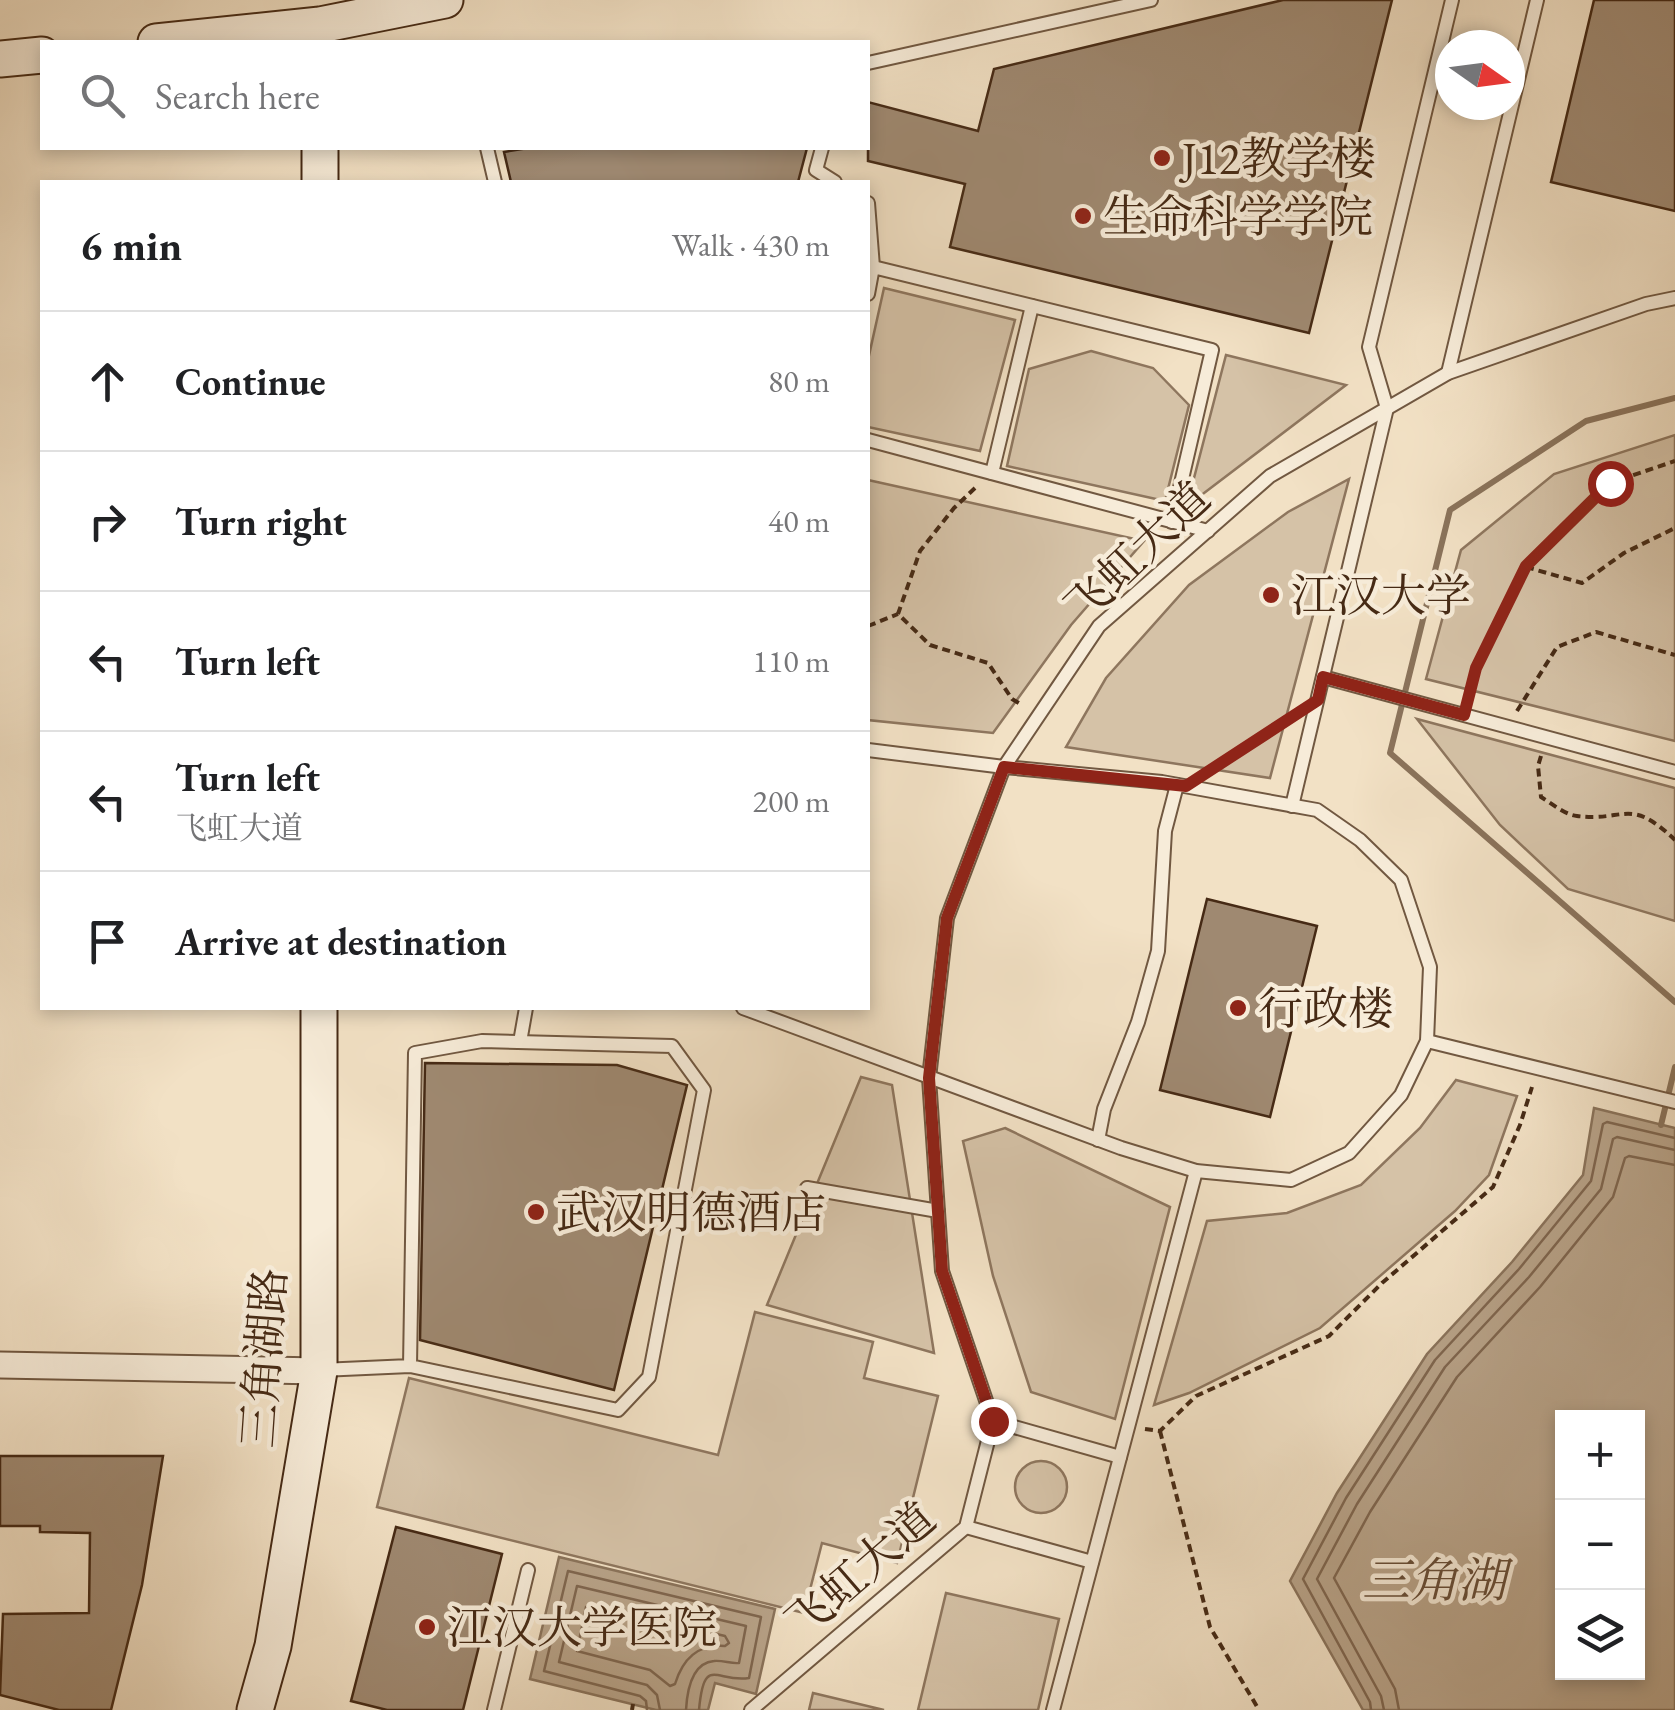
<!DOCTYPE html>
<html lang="en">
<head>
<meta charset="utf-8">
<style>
  :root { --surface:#fff; --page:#f6f6f6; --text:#202124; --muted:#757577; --line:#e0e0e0 }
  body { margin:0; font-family:"EB Garamond","Noto Serif SC",serif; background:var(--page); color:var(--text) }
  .controls { position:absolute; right:30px; bottom:30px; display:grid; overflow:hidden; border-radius:0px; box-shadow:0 5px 15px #0003 }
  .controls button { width:90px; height:90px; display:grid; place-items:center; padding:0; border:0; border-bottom:2px solid var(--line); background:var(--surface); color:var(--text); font:50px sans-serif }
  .compass { position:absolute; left:1435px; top:30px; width:90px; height:90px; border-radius:50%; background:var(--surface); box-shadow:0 5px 15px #0003; rotate:104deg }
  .stop { position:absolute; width:30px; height:30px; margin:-22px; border:8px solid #8f2418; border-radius:50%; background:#fff }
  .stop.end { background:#8f2418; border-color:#fff; box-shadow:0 2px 10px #0008 }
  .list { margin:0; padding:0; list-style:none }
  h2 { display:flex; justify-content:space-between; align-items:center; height:130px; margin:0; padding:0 40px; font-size:42px }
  h2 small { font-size:32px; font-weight:400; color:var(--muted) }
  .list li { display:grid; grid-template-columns:65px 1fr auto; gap:30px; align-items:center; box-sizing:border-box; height:140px; padding:0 40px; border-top:2px solid var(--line) }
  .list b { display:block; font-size:38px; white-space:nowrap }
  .list p { margin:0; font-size:32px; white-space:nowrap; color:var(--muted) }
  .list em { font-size:32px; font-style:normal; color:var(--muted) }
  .icon { flex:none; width:55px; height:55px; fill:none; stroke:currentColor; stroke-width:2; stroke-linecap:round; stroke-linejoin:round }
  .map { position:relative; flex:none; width:1675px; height:1710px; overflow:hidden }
  .search { position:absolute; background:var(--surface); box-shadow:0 5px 15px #0003; left:40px; top:40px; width:830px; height:110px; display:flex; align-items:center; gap:25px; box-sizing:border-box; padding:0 35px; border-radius:0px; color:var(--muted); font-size:38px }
  .panel { position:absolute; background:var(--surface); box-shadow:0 5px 15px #0003; left:40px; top:180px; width:830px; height:830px; border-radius:0px }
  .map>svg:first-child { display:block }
</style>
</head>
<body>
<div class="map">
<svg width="1675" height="1710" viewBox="0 0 1675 1710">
  <rect width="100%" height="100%" fill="#f2e1c5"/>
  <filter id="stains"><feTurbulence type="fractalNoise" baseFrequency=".002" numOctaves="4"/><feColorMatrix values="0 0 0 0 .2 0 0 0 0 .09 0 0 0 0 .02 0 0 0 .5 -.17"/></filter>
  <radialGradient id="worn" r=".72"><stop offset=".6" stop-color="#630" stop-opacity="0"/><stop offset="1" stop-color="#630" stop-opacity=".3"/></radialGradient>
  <!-- green -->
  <g fill="#d5c2a7" stroke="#8e765e" stroke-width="2.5">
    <polygon points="884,288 1015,320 980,451 868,427 868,360"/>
    <polygon points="1091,351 1153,368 1189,405 1165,501 1007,466 1029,369"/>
    <polygon points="1226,355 1346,385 1187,506 1187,505"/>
    <polygon points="1675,435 1675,741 1426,679 1461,550 1554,474"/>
    <polygon points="1349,479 1270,778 1066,747 1106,678 1189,585 1288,512"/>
    <polygon points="868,480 1144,541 1071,625 993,733 868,720"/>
    <polygon points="1417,719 1675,788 1675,921 1568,889 1500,825"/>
    <polygon points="861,1077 892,1085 934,1353 767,1305"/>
    <polygon points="1456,1080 1517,1096 1489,1175 1455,1211 1320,1328 1189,1393 1154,1405 1207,1221 1287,1213 1361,1185 1420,1128"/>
    <polygon points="1005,1128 1170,1207 1115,1419 1031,1392 993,1276 963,1141"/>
    <polygon points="755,1312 873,1342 864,1378 938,1396 897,1563 822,1543 804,1613 377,1507 409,1378 718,1455"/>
    <circle cx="1041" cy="1487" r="26"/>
    <polygon points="946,1593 1059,1619 1038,1710 918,1710"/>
    <polygon points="813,1693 884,1710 809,1710"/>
  </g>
  <!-- water -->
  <g fill="#b8a389" stroke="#8a735b" stroke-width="2.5" fill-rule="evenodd">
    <path d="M1594 1108 1675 1128V1710H1363L1290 1581 1337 1493 1427 1354 1512 1262 1583 1175ZM1562 1418H1638V1672H1562Z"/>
    <polygon points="559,1557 775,1609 756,1694 715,1683 708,1710 656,1710 530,1679"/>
  </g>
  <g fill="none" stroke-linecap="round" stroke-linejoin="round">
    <!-- shore -->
    <g stroke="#7f664f" stroke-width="2.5">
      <path d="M590 1604 725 1636 729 1643 725 1646C698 1644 683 1658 675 1684L670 1686 650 1670 577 1651 586 1607Z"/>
      <path d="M647 1710 646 1701 640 1696 544 1671 568 1571 761 1617 749 1678C716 1683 704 1654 699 1710"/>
      <path d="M660 1710 657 1695 647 1685 559 1662 577 1586 746 1626 739 1663C731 1664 723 1660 714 1661 691 1663 687 1692 686 1710"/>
      <polyline points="1371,1710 1370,1702 1303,1579 1346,1498 1435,1360 1519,1269 1591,1181 1603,1124 1607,1122 1675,1138"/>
      <polyline points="1384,1710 1381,1696 1317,1579 1357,1504 1445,1367 1529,1277 1601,1189 1613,1139 1617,1137 1675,1150"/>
      <polyline points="1399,1710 1395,1689 1334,1578 1370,1512 1457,1377 1540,1287 1613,1197 1625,1158 1629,1156 1675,1165"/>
    </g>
    <!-- stream -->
    <g stroke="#8a735b" stroke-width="6">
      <polyline points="1675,398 1586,421 1450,510 1390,753 1675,1002"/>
      <polyline points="1661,1125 1675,1067"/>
    </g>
  </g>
  <!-- building -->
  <g fill="#9f8971" stroke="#462a15" stroke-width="2.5">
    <polygon points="1283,0 1392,0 1309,333 950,247 965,184 868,161 868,102 978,131 994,69"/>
    <polygon points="1594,0 1675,0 1675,211 1551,182"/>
    <polygon points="528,148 807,148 798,182 511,182 504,152"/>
    <polygon points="1207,899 1317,926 1270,1117 1160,1090"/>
    <polygon points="425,1063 617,1065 687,1085 614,1390 420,1340"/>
    <polygon points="0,1456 163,1456 142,1585 111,1710 59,1710 0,1695 3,1614 89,1613 90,1533 40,1532 40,1526 0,1526"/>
    <polygon points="396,1527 502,1554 463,1710 387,1710 351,1701"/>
  </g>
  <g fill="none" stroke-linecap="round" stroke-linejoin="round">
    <defs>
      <g id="lane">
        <polyline points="868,63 1151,0"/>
        <polyline points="487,148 495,182"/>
        <polyline points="822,148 816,170 835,182"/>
        <polyline points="868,203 873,267"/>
        <polyline points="868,294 873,267 1212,350 1172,522"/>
        <polyline points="1448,373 1537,0"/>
        <polyline points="868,440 1208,531"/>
        <polyline points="992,473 1032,306"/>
        <polyline points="1323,677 1675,772"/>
        <polyline points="1292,806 1387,408 1369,347 1452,0"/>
        <polyline points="743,1008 1121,1148 1196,1171 1291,1180 1349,1153 1401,1095 1427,1041 1430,967 1401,880 1360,840 1317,810 1162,782 1004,767 868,750"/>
        <polyline points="1427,1041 1675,1102"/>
        <polyline points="520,1042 526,1008"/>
        <polyline points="1098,1140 1104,1109 1138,1022 1158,951 1165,831 1177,785"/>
        <polyline points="807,1188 938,1211"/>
        <polyline points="321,1370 410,1366 618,1410 649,1377 704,1090 672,1046 482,1041 415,1053 410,1366"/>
        <polyline points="993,1421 1120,1457"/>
        <polyline points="966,1527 1092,1562"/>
        <polyline points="494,1710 528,1570"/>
        <polyline points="751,1710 966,1527 993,1421 942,1271 929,1078 947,918 1004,767 1099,626 1270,476 1448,373 1646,304 1675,298"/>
        <polyline points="1053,1710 1196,1171"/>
      </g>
      <polyline id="street" points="0,1365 319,1371"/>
      <g id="secondary">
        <polyline points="156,42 320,25 445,0"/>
        <polyline points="0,59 42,55"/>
        <polyline points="320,182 320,148"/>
        <polyline points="255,1710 273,1646 319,1371 319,1008"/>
      </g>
    </defs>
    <!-- lane casing -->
    <use href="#lane" stroke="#715841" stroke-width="16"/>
    <!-- street casing -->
    <use href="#street" stroke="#715841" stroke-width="29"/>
    <!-- secondary casing -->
    <use href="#secondary" stroke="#462a15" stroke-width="39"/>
    <!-- path -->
    <g stroke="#462a15" stroke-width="4" stroke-dasharray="8 5" stroke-linecap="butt">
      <polyline points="975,488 954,508 920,551 898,614 930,645 988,663 1012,699 1022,705"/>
      <polyline points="1526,567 1582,583 1624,553 1675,528"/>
      <polyline points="868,626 898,614"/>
      <polyline points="1469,697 1475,668 1526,567 1610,483 1675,461"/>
      <polyline points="1517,711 1557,647 1596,632 1675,655"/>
      <path d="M1541 756 1538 766 1541 797C1551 803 1565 815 1577 816 1626 822 1629 796 1675 840"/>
      <polyline points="1208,772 1297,714"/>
      <polyline points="1145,1429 1160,1431 1196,1396 1329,1336 1382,1283 1493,1187 1520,1125 1532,1087"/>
      <polyline points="1160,1431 1210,1627 1259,1710"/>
      <polyline points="632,1710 633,1704"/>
    </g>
    <!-- lane -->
    <use href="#lane" stroke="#f7ecd9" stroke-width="12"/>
    <!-- street -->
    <use href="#street" stroke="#f7ecd9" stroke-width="25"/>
    <!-- secondary -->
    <use href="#secondary" stroke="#f7ecd9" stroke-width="35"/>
  </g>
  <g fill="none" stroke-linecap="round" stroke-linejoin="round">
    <!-- route -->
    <polyline stroke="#8f2418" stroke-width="12" points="993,1421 942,1271 929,1078 947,918 1004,767 1186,786 1318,700 1323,677 1464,715 1476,668 1526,566 1610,483"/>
  </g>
  <!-- markers -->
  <g fill="#8f2418" stroke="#f7ecd9" stroke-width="4">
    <circle cx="1162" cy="158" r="10"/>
    <circle cx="1083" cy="216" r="10"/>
    <circle cx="1271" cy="595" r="10"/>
    <circle cx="1238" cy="1008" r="10"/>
    <circle cx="536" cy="1212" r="10"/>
    <circle cx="427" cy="1627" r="10"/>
  </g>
  <g text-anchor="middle" stroke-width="9" stroke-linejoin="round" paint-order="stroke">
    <!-- poi labels -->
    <g font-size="45" fill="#462a15" stroke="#f7ecd9" text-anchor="start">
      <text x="1182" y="174">J12教学楼</text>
      <text x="1103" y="232">生命科学学院</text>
      <text x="1291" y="611">江汉大学</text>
      <text x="1258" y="1024">行政楼</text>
      <text x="556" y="1228">武汉明德酒店</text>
      <text x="447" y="1643">江汉大学医院</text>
    </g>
    <!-- street labels -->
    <g font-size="45" fill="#462a15" stroke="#f7ecd9">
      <text transform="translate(1137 552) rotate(-44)" y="16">飞虹大道</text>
      <text transform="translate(263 1358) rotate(-86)" y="16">三角湖路</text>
      <text transform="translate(860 1570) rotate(-41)" y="16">飞虹大道</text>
    </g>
    <!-- water labels -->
    <g font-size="48" font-style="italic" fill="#684e38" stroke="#f7ecd9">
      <text x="1434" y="1597">三角湖</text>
    </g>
  </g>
  <rect width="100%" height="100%" filter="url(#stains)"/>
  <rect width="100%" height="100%" fill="url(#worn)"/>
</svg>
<div class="controls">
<button>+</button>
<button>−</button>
<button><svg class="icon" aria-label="layers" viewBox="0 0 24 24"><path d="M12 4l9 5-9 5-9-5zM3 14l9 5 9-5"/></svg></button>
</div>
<svg class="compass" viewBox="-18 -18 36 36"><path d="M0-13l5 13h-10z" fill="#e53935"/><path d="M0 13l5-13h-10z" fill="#757577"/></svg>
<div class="stop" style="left:1610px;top:483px"></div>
<div class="stop end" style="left:993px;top:1421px"></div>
<div class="search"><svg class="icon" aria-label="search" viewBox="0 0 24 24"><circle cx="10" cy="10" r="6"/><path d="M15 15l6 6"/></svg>Search here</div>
<section class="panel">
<h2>6 min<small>Walk · 430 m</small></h2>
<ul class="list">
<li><svg class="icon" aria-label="ahead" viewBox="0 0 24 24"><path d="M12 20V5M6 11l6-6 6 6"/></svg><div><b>Continue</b></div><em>80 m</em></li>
<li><svg class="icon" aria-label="right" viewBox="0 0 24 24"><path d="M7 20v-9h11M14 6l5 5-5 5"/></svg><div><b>Turn right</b></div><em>40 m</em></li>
<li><svg class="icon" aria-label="left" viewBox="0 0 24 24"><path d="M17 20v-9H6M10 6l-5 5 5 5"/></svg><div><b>Turn left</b></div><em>110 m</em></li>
<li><svg class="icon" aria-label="left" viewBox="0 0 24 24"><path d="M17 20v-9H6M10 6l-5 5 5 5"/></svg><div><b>Turn left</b><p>飞虹大道</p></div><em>200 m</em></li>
<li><svg class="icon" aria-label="arrive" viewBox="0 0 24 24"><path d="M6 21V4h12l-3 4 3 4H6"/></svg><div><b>Arrive at destination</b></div></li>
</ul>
</section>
</div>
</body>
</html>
